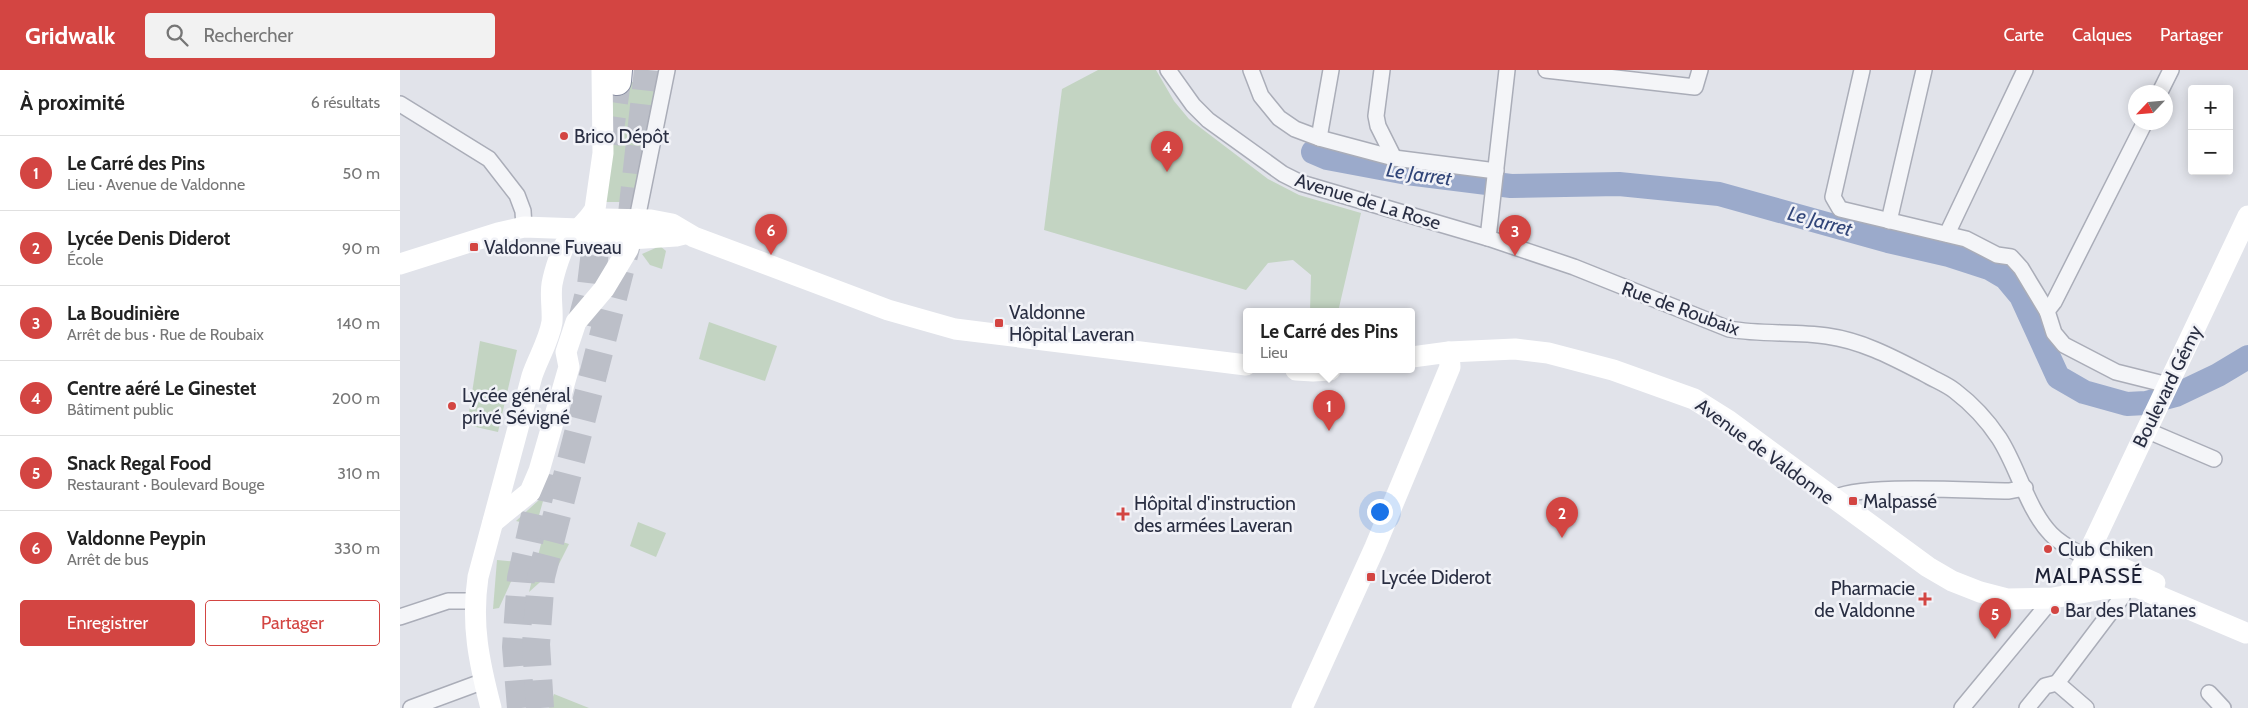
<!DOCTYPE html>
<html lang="fr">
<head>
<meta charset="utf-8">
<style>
  :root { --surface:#fff; --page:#f2f2f2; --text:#222; --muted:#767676; --line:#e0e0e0; --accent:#d34542 }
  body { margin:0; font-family:Cabin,sans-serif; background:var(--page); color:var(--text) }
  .controls { position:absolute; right:15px; top:15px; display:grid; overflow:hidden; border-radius:5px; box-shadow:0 2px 12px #0003 }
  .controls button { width:45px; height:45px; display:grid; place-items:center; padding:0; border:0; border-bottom:1px solid var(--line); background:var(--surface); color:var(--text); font:25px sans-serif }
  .compass { position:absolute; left:1728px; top:15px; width:45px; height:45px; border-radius:50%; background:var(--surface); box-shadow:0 2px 12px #0003; rotate:244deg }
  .you { position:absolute; left:979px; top:441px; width:18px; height:18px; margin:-12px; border:4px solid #fff; border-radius:50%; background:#1a73e8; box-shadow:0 0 0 8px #1a73e833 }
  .badge { display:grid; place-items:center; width:32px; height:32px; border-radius:50%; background:var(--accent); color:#fff; font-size:16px; font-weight:700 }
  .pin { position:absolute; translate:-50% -41px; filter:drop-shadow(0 1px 2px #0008) }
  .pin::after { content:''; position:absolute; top:26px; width:18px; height:15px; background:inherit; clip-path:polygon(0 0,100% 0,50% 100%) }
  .popup { position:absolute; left:843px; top:238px; width:172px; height:65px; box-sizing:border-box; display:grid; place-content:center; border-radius:5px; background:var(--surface); filter:drop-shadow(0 1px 4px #0005); font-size:16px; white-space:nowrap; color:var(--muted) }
  .popup b { font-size:19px; color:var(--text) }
  .popup::after { content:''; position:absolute; left:50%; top:100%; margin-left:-10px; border:10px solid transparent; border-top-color:var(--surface) }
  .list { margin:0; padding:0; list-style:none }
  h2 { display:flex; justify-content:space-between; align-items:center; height:65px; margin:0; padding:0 20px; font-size:21px }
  h2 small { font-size:16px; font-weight:400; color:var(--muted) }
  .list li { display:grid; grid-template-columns:32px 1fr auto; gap:15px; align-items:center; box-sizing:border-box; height:75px; padding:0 20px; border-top:1px solid var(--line) }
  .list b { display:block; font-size:19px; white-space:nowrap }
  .list p { margin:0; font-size:16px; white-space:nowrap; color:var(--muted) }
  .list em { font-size:16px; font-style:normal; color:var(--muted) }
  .actions { display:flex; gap:10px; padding:15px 20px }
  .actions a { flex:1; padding:11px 0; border:1px solid var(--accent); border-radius:5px; text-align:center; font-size:18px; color:var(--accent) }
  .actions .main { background:var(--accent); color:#fff }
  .icon { flex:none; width:28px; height:28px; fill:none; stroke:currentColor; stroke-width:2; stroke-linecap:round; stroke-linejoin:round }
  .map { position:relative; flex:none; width:1848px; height:638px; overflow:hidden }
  header { display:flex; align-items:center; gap:30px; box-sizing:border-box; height:70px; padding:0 25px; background:var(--accent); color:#fff }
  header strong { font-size:24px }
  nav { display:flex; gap:28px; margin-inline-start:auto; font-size:18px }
  .search { width:350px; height:45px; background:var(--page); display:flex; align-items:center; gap:12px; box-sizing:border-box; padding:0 18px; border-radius:5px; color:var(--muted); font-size:19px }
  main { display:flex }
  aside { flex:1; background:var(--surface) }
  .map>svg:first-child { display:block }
</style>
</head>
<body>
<header>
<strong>Gridwalk</strong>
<div class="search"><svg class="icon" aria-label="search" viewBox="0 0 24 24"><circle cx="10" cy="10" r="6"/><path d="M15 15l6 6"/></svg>Rechercher</div>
<nav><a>Carte</a><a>Calques</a><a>Partager</a></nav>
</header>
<main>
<aside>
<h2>À proximité<small>6 résultats</small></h2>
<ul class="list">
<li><span class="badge">1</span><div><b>Le Carré des Pins</b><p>Lieu · Avenue de Valdonne</p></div><em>50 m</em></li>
<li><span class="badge">2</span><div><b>Lycée Denis Diderot</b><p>École</p></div><em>90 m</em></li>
<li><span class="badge">3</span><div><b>La Boudinière</b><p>Arrêt de bus · Rue de Roubaix</p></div><em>140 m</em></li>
<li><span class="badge">4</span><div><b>Centre aéré Le Ginestet</b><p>Bâtiment public</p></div><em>200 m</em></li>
<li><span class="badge">5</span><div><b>Snack Regal Food</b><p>Restaurant · Boulevard Bouge</p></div><em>310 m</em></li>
<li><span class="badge">6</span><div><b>Valdonne Peypin</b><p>Arrêt de bus</p></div><em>330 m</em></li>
</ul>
<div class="actions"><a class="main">Enregistrer</a><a>Partager</a></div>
</aside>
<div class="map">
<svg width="1848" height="638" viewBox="0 0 1848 638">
  <rect width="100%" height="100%" fill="#e1e3ea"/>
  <!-- green -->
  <g fill="#c3d4c2">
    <polygon points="698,0 756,0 774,31 789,49 868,109 899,125 961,143 938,242 910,242 911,205 893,190 868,193 846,220 644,160 662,19"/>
    <polygon points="205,8 260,16 235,132 204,132"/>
    <polygon points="260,176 266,181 262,199 250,195 242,184"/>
    <polygon points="309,252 377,276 365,311 299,289"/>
    <polygon points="80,271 117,280 98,362 67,355"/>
    <polygon points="140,429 143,431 136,456 116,451"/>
    <polygon points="238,452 266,463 256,487 230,476"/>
    <polygon points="143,466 169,474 158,496 129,522"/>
    <polygon points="97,490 120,492 99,538 93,539"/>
    <polygon points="154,624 189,638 149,638"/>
  </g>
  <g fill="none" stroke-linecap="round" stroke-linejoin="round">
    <!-- river -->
    <polyline stroke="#9baacb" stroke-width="24" points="913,82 927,88 1007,103 1111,116 1219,114 1319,124 1488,171 1549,185 1589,198 1606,208 1621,226 1658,307 1684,322 1727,334 1746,333 1776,325 1818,305 1848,287"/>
    <!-- highway-tunnel -->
    <g stroke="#bcbfc8" stroke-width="28" stroke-dasharray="28 14" stroke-linecap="butt">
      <polyline points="208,74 217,11"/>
      <polyline points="181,254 191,215 200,139"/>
      <polyline points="121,638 116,577 121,508 147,391"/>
      <polyline points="140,638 136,574 141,507 230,162 248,0"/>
    </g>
    <defs>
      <g id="street">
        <path d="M768 0 793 35 808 50 883 104 901 113 1088 168 1174 197 1329 259C1362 265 1395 261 1427 266 1463 271 1494 288 1525 304 1535 310 1546 314 1555 321 1572 334 1587 350 1599 368 1618 397 1627 439 1651 464 1673 487 1713 492 1722 527L1657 613 1686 638"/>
        <polyline points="851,0 861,26 879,48 895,59 919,68 994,88 1096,101"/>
        <polyline points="982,0 976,46 978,56 994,88"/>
        <polyline points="1146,0 1295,17 1300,0"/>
        <polyline points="1462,0 1433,127 1440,139 1566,169 1597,185 1611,187 1621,198 1630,213 1647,241 1654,263 1664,275 1716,302 1768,315"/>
        <polyline points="1760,22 1771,0"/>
        <polyline points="0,34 89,89 117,125 123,141 124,157"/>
        <polyline points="919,68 931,0"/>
        <polyline points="237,149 267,0"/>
        <polyline points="1489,151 1524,0"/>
        <polyline points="1547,164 1625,0"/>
        <polyline points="1088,168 1107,0"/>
        <polyline points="1647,241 1654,232 1745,52"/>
        <polyline points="1746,360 1814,389"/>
        <path d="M1433 429C1455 413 1576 421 1609 421L1625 418"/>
        <polyline points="0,547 48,531 75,531"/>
        <polyline points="1809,623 1823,638"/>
        <polyline points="11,638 84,611"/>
        <polyline points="1562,638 1653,528"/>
        <polyline points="1627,638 1645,616 1657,613"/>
      </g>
      <polyline id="highway" points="217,11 218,0"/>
    </defs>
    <!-- street casing -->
    <use href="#street" stroke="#aaadb8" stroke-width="18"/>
    <!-- highway casing -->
    <use href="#highway" stroke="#888da1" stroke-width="30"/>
    <!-- street -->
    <use href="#street" stroke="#f4f5f8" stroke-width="15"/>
    <!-- secondary -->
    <g stroke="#fff" stroke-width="21">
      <polyline points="180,159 203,149 251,150 272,154 294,167 488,240 555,259 846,295"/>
      <polyline points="0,194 98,163 124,157 180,159 194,166 230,169 276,166 284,164"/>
      <polyline points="1012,287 1049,282 1115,279 1148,283 1213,300 1294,329 1329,351 1528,497 1552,511 1580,522 1607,529 1653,528 1703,519 1737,517 1846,563"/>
      <polyline points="896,300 913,301 930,300"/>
      <polyline points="93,452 130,422 139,401 169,297 166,282 176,252 204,219 228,179 237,149"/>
      <polyline points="1685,486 1704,490 1755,513"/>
      <polyline points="1669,524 1848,146"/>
      <path d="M91 638C79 592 71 554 78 507L132 306C138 288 149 271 152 252 153 239 150 226 152 214 154 203 158 191 162 181 168 164 187 155 195 139L203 83 202 0"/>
      <polyline points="902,638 975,477 1023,362 1050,297 1049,282"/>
    </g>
    <!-- highway -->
    <use href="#highway" stroke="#fff" stroke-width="28"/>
  </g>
  <!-- markers -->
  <g fill="#d34542" stroke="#f1f2f7" stroke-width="2">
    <circle cx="164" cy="66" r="5"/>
    <rect x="69" y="172" width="10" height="10" rx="2.5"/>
    <rect x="594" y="248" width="10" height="10" rx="2.5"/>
    <circle cx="52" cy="336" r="5"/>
    <rect x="1448" y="426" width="10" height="10" rx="2.5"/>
    <path d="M720.5 436.5h5v5h5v5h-5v5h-5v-5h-5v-5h5z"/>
    <circle cx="1648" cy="479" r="5"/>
    <rect x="966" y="502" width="10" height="10" rx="2.5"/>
    <path d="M1522.5 521.5h5v5h5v5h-5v5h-5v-5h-5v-5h5z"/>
    <circle cx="1655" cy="540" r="5"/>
  </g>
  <g text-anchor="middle" stroke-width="5" stroke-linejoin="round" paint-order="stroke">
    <!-- poi labels -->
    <g font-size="19" fill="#292e42" stroke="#f1f2f7" text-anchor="start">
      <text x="174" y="73">Brico Dépôt</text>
      <text x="84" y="184">Valdonne Fuveau</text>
      <text x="609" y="249">Valdonne<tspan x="609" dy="22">Hôpital Laveran</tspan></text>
      <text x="62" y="332">Lycée général<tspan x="62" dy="22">privé Sévigné</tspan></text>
      <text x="1463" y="438">Malpassé</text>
      <text x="734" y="440">Hôpital d'instruction<tspan x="734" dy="22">des armées Laveran</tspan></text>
      <text x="1658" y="486">Club Chiken</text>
      <text x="981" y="514">Lycée Diderot</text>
      <text x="1515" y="525" text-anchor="end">Pharmacie<tspan x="1515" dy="22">de Valdonne</tspan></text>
      <text x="1665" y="547">Bar des Platanes</text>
    </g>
    <!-- street labels -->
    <g font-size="19" fill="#292e42" stroke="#f1f2f7">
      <text transform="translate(968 131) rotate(17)" y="7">Avenue de La Rose</text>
      <text transform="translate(1281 238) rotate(20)" y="7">Rue de Roubaix</text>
      <text transform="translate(1767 316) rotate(-64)" y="7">Boulevard Gémy</text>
      <text transform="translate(1365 381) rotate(36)" y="7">Avenue de Valdonne</text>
    </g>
    <!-- water labels -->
    <g font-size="20" font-style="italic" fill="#314578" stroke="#f1f2f7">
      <text transform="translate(1019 104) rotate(8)" y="7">Le Jarret</text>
      <text transform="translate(1420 151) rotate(15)" y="7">Le Jarret</text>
    </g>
    <!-- quarter labels -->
    <g font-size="21" letter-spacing="1" fill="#1b1f33" stroke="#f1f2f7">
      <text x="1689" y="513">MALPASSÉ</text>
    </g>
  </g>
</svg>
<div class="controls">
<button>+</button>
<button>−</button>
</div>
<svg class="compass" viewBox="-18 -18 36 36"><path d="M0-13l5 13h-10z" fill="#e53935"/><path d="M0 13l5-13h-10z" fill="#767676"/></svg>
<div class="you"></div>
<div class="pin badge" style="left:929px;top:361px">1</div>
<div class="popup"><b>Le Carré des Pins</b>Lieu</div>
<div class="pin badge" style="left:1162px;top:468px">2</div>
<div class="pin badge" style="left:1115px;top:186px">3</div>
<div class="pin badge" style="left:767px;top:102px">4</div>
<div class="pin badge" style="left:1595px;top:569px">5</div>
<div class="pin badge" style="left:371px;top:185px">6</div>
</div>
</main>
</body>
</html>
